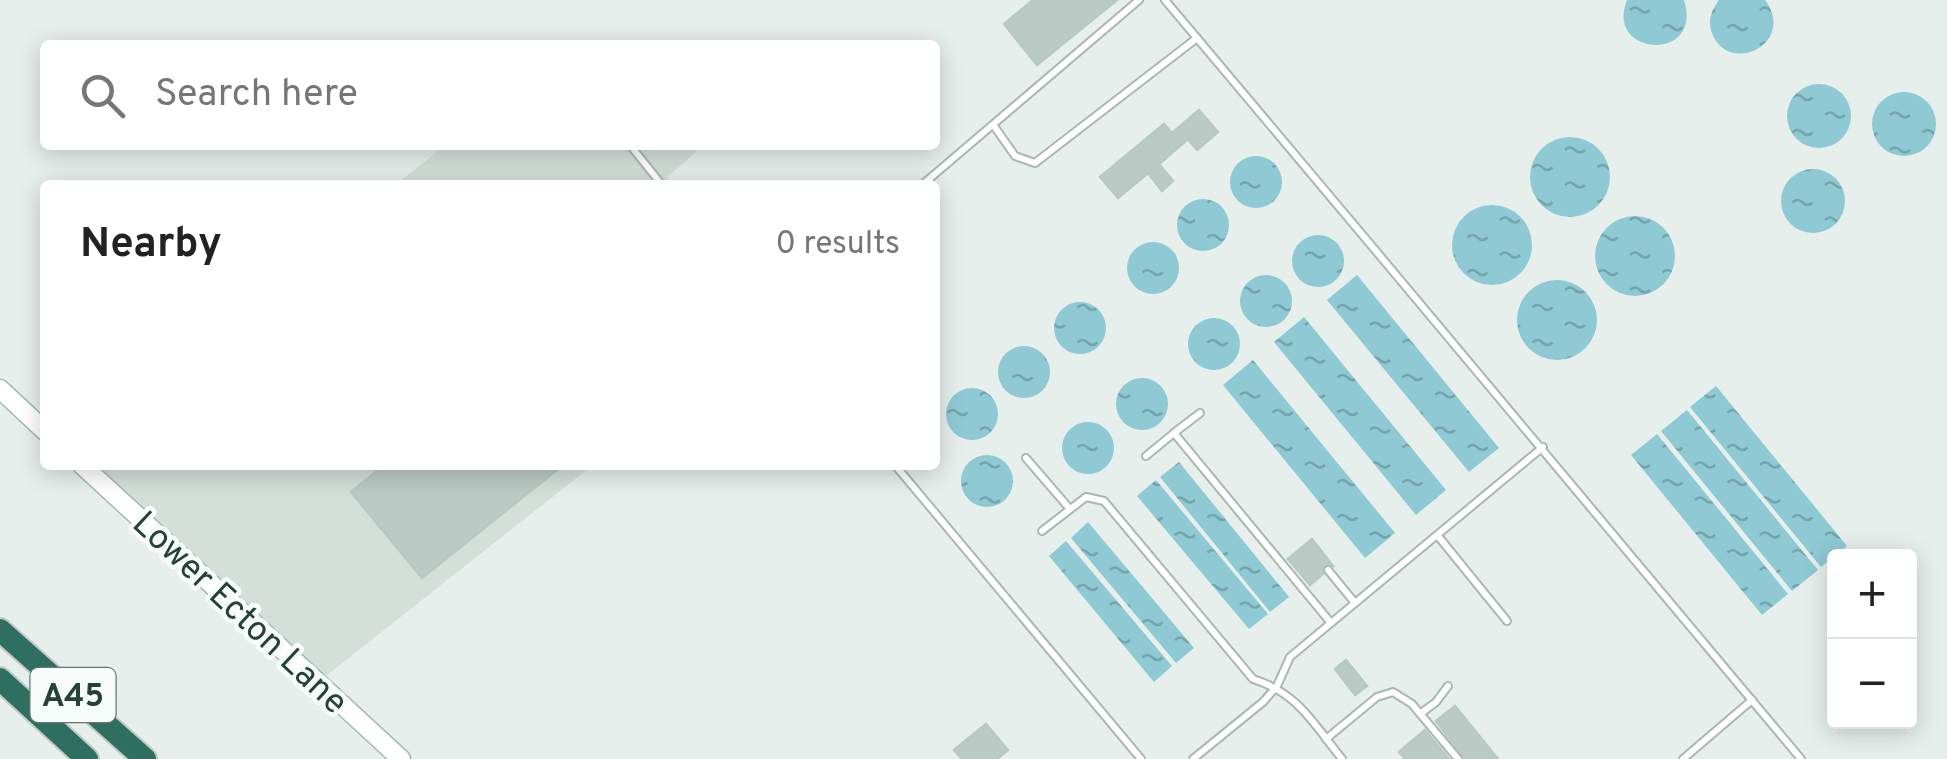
<!DOCTYPE html>
<html lang="en">
<head>
<meta charset="utf-8">
<style>
  :root { --surface:#fff; --page:#f2f2f2; --text:#222; --muted:#767676; --line:#e0e0e0 }
  body { margin:0; font-family:Overpass,sans-serif; background:var(--page); color:var(--text) }
  .controls { position:absolute; right:30px; bottom:30px; display:grid; overflow:hidden; border-radius:10px; box-shadow:0 5px 25px #0003 }
  .controls button { width:90px; height:90px; display:grid; place-items:center; padding:0; border:0; border-bottom:2px solid var(--line); background:var(--surface); color:var(--text); font:50px sans-serif }
  .list { margin:0; padding:0; list-style:none }
  h2 { display:flex; justify-content:space-between; align-items:center; height:130px; margin:0; padding:0 40px; font-size:42px }
  h2 small { font-size:32px; font-weight:400; color:var(--muted) }
  .icon { flex:none; width:55px; height:55px; fill:none; stroke:currentColor; stroke-width:2; stroke-linecap:round; stroke-linejoin:round }
  .map { position:relative; flex:none; width:1947px; height:759px; overflow:hidden }
  .search { position:absolute; background:var(--surface); box-shadow:0 5px 25px #0003; left:40px; top:40px; width:900px; height:110px; display:flex; align-items:center; gap:25px; box-sizing:border-box; padding:0 35px; border-radius:10px; color:var(--muted); font-size:38px }
  .panel { position:absolute; background:var(--surface); box-shadow:0 5px 25px #0003; left:40px; top:180px; width:900px; height:290px; border-radius:10px }
  .map>svg:first-child { display:block }
</style>
</head>
<body>
<div class="map">
<svg width="1947" height="759" viewBox="0 0 1947 759">
  <defs>
    <pattern id="water-ripples" width="26" height="14" patternUnits="userSpaceOnUse" patternTransform="scale(2.5)"><rect width="26" height="14" fill="#8ec9d4"/><path d="M2 4q2-2 4 0t4 0M15 11q2-2 4 0t4 0" fill="none" stroke="#74a5ad"/></pattern>
  </defs>
  <rect width="100%" height="100%" fill="#e6efeb"/>
  <!-- built -->
  <g fill="#d4dfda">
    <polygon points="446,145 704,145 667,177 673,185 395,185"/>
    <polygon points="76,465 593,465 312,687"/>
  </g>
  <!-- water -->
  <g fill="url(#water-ripples)">
    <path d="M1627 0H1684C1704 63 1604 57 1627 0Z"/>
    <path d="M1719 0H1765C1798 45 1725 78 1711 30 1708 18 1712 10 1719 0Z"/>
    <circle cx="1819" cy="116" r="32"/>
    <circle cx="1904" cy="124" r="32"/>
    <circle cx="1570" cy="177" r="40"/>
    <circle cx="1256" cy="182" r="26"/>
    <circle cx="1813" cy="201" r="32"/>
    <circle cx="1203" cy="225" r="26"/>
    <circle cx="1492" cy="245" r="40"/>
    <circle cx="1635" cy="256" r="40"/>
    <circle cx="1318" cy="261" r="26"/>
    <circle cx="1153" cy="268" r="26"/>
    <polygon points="1357,275 1499,448 1469,472 1327,300"/>
    <circle cx="1266" cy="301" r="26"/>
    <circle cx="1557" cy="320" r="40"/>
    <circle cx="1080" cy="328" r="26"/>
    <polygon points="1304,317 1446,490 1416,515 1274,342"/>
    <circle cx="1214" cy="344" r="26"/>
    <circle cx="1024" cy="372" r="26"/>
    <polygon points="1253,360 1395,533 1365,558 1223,385"/>
    <circle cx="1142" cy="404" r="26"/>
    <polygon points="1716,386 1847,546 1821,567 1690,407"/>
    <circle cx="972" cy="414" r="26"/>
    <polygon points="1687,410 1818,570 1792,591 1661,431"/>
    <circle cx="1088" cy="448" r="26"/>
    <polygon points="1657,434 1788,594 1762,615 1631,455"/>
    <circle cx="987" cy="481" r="26"/>
    <polygon points="1179,462 1289,597 1270,612 1160,477"/>
    <polygon points="1156,480 1268,614 1249,629 1137,496"/>
    <polygon points="1088,522 1194,648 1176,663 1071,538"/>
    <polygon points="1066,541 1172,666 1154,682 1049,556"/>
  </g>
  <!-- building -->
  <g fill="#bbcac4" stroke="#b8c9c2" stroke-width="2.5">
    <polygon points="1033,0 1117,0 1037,65 1004,24"/>
    <polygon points="1199,110 1218,132 1197,150 1188,139 1159,164 1173,181 1162,191 1148,173 1118,198 1100,177 1164,124 1172,133"/>
    <polygon points="384,465 563,465 422,578 351,492"/>
    <polygon points="1312,539 1333,566 1323,565 1323,574 1310,585 1288,559"/>
    <polygon points="1346,660 1367,686 1355,695 1335,669"/>
    <polygon points="1455,706 1498,759 1465,759 1436,721"/>
    <polygon points="986,724 1008,750 997,759 962,759 954,750"/>
    <polygon points="1425,730 1449,759 1405,759 1399,752"/>
  </g>
  <g fill="none" stroke-linecap="round" stroke-linejoin="round">
    <defs>
      <g id="lane">
        <path d="M1165 0C1377 253 1591 505 1801 759"/>
        <polyline points="994,126 1015,156 1035,163 1197,38"/>
        <polyline points="630,145 662,185"/>
        <polyline points="922,185 1139,0"/>
        <polyline points="1174,433 1200,413"/>
        <polyline points="1146,456 1174,433 1331,623"/>
        <polyline points="1026,458 1069,508"/>
        <polyline points="895,465 1141,759"/>
        <path d="M1042 531 1086 497 1104 501 1253 679C1298 693 1313 723 1342 759"/>
        <polyline points="1438,536 1507,621"/>
        <polyline points="1328,570 1355,603"/>
        <polyline points="1420,714 1436,702 1448,686"/>
        <polyline points="1326,739 1377,697 1393,692 1412,704 1458,759"/>
        <polyline points="1193,759 1263,702 1277,686 1290,657 1543,447"/>
        <polyline points="1683,759 1752,700"/>
      </g>
      <g id="secondary">
        <polyline points="0,389 45,431"/>
        <polyline points="82,465 401,759"/>
      </g>
      <g id="highway">
        <polyline points="0,630 145,759"/>
        <polyline points="0,679 87,759"/>
      </g>
    </defs>
    <!-- lane casing -->
    <use href="#lane" stroke="#a8b8b2" stroke-width="10"/>
    <!-- secondary casing -->
    <use href="#secondary" stroke="#a4bbb3" stroke-width="21"/>
    <!-- highway casing -->
    <use href="#highway" stroke="#c2cac8" stroke-width="26"/>
    <!-- lane -->
    <use href="#lane" stroke="#fff" stroke-width="6"/>
    <!-- secondary -->
    <use href="#secondary" stroke="#fff" stroke-width="18"/>
    <!-- highway -->
    <use href="#highway" stroke="#2f6f62" stroke-width="22"/>
  </g>
  <g text-anchor="middle" stroke-width="9" stroke-linejoin="round" paint-order="stroke">
    <!-- shield labels -->
    <rect fill="#f7fbf9" stroke="#637a73" stroke-width="2.5" x="30.5" y="668" width="85" height="54" rx="8"/>
    <g font-size="32" font-weight="bold" fill="#24423a">
      <text x="73" y="706">A45</text>
    </g>
    <!-- street labels -->
    <g font-size="35" fill="#24423a" stroke="#f7fbf9">
      <text transform="translate(241 612) rotate(43)" y="12">Lower Ecton Lane</text>
    </g>
  </g>
</svg>
<div class="controls">
<button>+</button>
<button>−</button>
</div>
<div class="search"><svg class="icon" aria-label="search" viewBox="0 0 24 24"><circle cx="10" cy="10" r="6"/><path d="M15 15l6 6"/></svg>Search here</div>
<section class="panel">
<h2>Nearby<small>0 results</small></h2>
<ul class="list">
</ul>
</section>
</div>
</body>
</html>
